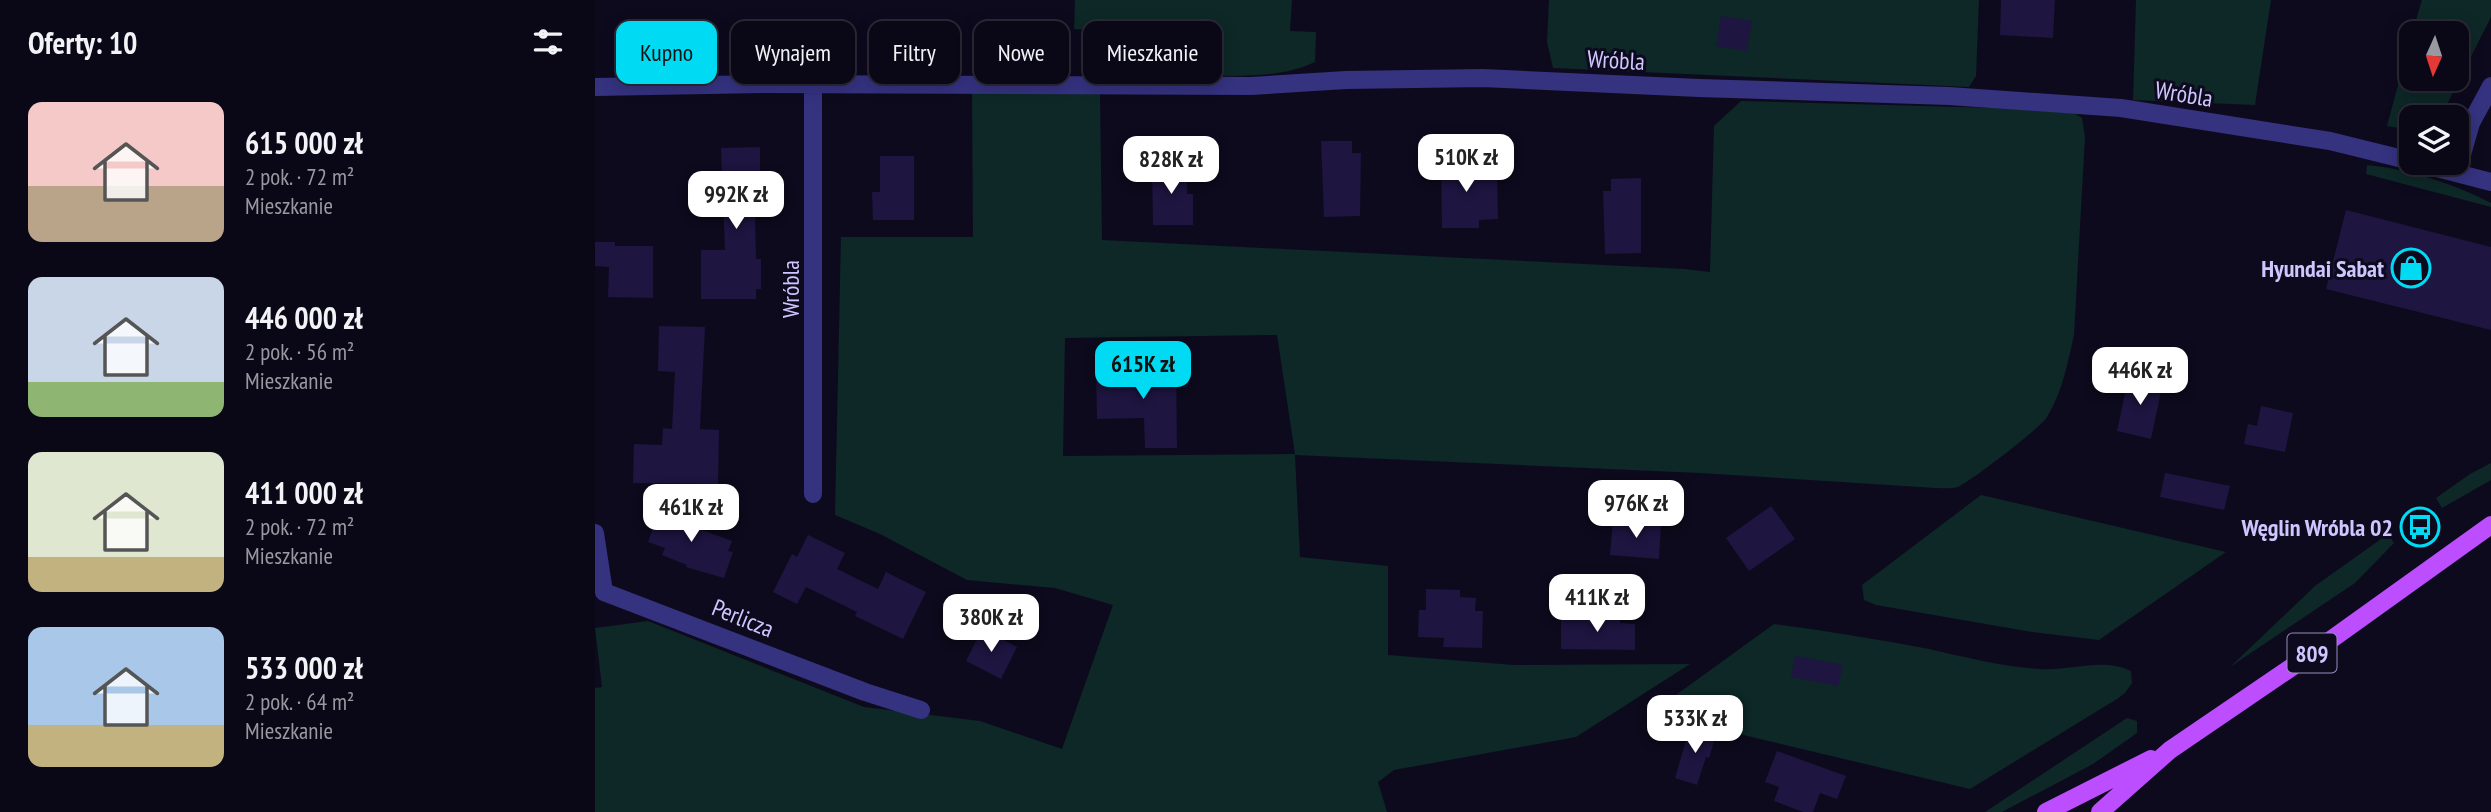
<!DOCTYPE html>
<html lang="pl">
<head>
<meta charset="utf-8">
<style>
	:root { --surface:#0a0816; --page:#13111f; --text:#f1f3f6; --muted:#999aa1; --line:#2a2935; --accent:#00daf2 }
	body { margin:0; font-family:"PT Sans Narrow",sans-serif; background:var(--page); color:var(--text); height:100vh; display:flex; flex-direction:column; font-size:26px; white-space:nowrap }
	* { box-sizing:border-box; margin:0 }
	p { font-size:23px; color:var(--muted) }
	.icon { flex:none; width:38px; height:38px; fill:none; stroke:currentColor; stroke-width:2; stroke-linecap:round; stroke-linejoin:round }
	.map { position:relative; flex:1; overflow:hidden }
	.side { display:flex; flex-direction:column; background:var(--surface); width:595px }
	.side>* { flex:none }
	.hud { position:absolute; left:21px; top:21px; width:665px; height:63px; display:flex; gap:14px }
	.needle { width:46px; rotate:183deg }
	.tools { position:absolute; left:1804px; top:21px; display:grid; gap:14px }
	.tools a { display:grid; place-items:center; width:70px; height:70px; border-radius:14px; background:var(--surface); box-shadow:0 4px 18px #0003,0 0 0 2px var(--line); font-size:35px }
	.price { position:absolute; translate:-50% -60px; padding:0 16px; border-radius:14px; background:#fff; color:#222; font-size:23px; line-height:46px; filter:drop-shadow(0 2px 4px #0008) }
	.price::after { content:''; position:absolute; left:50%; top:42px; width:21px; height:16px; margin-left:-10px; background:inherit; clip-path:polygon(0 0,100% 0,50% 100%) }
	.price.active { background:var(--accent); color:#111 }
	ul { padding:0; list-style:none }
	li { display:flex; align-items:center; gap:21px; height:175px; padding:0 28px }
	li span { display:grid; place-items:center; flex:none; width:196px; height:140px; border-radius:14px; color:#555 }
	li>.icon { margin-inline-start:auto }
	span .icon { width:84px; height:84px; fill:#fffc; stroke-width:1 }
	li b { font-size:30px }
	h2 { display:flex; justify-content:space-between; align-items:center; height:84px; padding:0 28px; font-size:30px }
	.chip { padding:0 24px; border-radius:14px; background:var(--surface); box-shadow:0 4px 18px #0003,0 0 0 2px var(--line); font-size:24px; line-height:63px }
	.chip.active { background:var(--accent); color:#111 }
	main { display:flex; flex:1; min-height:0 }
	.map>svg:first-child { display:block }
	.green { fill:#0d2827; fill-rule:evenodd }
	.building { fill:#1e1540 }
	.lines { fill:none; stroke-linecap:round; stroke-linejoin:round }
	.street { stroke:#353280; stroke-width:18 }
	.primary { stroke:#bd4eff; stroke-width:18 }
	.labels { text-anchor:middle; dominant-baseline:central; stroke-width:6; stroke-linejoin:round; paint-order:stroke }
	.shield { fill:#0e0a1e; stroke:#948ebc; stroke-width:2 }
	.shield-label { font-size:23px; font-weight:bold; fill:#cec7ff }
	.street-label { font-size:24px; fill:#cec7ff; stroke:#0e0a1e }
	.poi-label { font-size:24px; font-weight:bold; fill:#cec7ff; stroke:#0e0a1e; text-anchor:end }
</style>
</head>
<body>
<main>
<section class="side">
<h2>Oferty: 10<svg class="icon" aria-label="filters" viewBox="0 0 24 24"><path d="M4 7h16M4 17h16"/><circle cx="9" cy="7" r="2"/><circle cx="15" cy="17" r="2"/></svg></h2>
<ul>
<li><span style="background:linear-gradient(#f6c9c9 60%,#b9a48a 0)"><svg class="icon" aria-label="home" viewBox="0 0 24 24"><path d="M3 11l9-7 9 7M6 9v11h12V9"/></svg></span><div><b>615 000 zł</b><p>2 pok. · 72 m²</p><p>Mieszkanie</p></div></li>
<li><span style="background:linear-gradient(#c9d6e8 75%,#8fb573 0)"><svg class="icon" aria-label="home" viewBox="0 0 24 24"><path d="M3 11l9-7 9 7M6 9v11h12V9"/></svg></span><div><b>446 000 zł</b><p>2 pok. · 56 m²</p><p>Mieszkanie</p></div></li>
<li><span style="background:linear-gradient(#dfe7d0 75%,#c2b280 0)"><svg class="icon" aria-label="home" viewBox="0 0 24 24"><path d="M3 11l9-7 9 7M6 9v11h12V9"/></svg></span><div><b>411 000 zł</b><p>2 pok. · 72 m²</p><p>Mieszkanie</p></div></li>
<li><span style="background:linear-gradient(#a9c7e8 70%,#c2b280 0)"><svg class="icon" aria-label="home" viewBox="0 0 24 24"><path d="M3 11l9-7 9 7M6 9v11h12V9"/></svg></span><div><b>533 000 zł</b><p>2 pok. · 64 m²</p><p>Mieszkanie</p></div></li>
</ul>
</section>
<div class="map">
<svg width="1896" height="812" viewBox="0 0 1896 812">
	<rect width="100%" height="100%" fill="#0e0a1e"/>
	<path class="green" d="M480 0H697L695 31 721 32 720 62C680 81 630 75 587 75V35L479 29Z
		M954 0H1384L1381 76 1374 87 958 68 952 42Z
		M1541 0H1676L1660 105 1538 100Z
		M1827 0H1896V17L1847 114 1844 117H1816V130L1792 126 1816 37V79H1862V33H1817Z
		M377 92 505 94 507 240 1090 269 1115 272 1119 126 1146 101 1401 108 1479 113 1487 118 1490 137 1479 335C1473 362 1467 393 1452 417 1447 427 1374 482 1363 487 1357 489 1347 488 1341 488L1105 473 700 455 705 557 793 566V655L919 665 1095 664 981 737 799 770 783 782 792 812H0V688L7 687 0 628 53 621 269 707 385 721 467 749 518 605 460 588 372 580 285 534 240 515 246 237H378ZM682 335 700 454 468 456 470 338Z
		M1772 165C1814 169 1859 184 1896 203V207L1771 174Z
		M1896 463V480L1847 508 1841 498 1875 474Z
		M1386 495 1631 552 1504 640 1437 632 1281 605 1269 600 1267 585Z
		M1793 534 1799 543 1760 583 1635 667 1720 586Z
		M1179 624C1231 631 1282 639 1334 649 1370 657 1408 667 1445 669 1476 671 1507 657 1536 671L1537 683 1530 693 1522 699 1375 789 1056 713Z
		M1532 718 1542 721V733L1498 764 1407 812H1390Z"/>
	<path class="building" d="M1406 0H1460L1458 38 1405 35Z
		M1126 16 1157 21 1152 51 1121 46Z
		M726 141H757V153H766L765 216 729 217Z
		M165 147V190L162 189 163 216H160L161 259H166V289H161V299H106V250H130L126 148Z
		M846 155H873V175L902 174 903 219 884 220V228H847Z
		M285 156H319V220H278L277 192H285Z
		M557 164H592V194H598V225H558Z
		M1046 178V253L1010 254 1008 191H1016V179Z
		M1751 210 1896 247V330L1731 289Z
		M0 242H20V246H58V298L13 297 14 267 0 266Z
		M64 326 110 327 105 429 124 430 123 484 38 483 39 444 67 445 68 428 77 429 80 372 63 371Z
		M581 361 582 448H550L549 418 502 419 501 373 549 372V362Z
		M1534 375 1568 382 1556 439 1522 431Z
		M1666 406 1698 413 1690 452 1649 444 1653 424 1662 426Z
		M1570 473 1635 486 1629 510 1565 497Z
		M1176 506 1200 539 1154 571 1131 538Z
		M65 509 109 525 107 530 137 541 133 551 138 552 129 578 91 567 92 565 67 555 70 548 53 542Z
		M1018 521 1066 524 1064 559 1015 555Z
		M213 535 250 553 242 569 283 589 291 572 331 592 308 639 260 616 262 612 211 587 202 604 178 592 197 554 202 557Z
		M831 589 865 590V597L881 598 880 611H888L887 648 848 647 849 638 823 637 824 610H831Z
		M966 618 1025 619V623L1040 624V650L966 649Z
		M387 629 422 647 406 679 371 661Z
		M1200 656 1248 665 1243 686 1196 677Z
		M1095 727 1121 735 1114 758 1111 757 1102 785 1080 778Z
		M1182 751 1251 776 1242 799 1225 793 1218 812H1208L1179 801 1184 787 1170 782Z"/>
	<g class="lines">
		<path class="street" d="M0 87 167 84 656 86 751 80 888 78 1104 88 1354 96 1526 108 1735 141 1816 161
			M1823 163 1896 182
			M1862 172 1876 123 1896 86
			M218 494V84
			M0 533 9 592 270 692 326 710"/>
		<path class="primary" d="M1451 812 1556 759
			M1505 812 1575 750 1716 654 1896 525"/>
	</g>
	<defs>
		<symbol id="shop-ring" viewBox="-11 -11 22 22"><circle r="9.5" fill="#0e0a1e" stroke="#00daf2" stroke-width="1.5"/><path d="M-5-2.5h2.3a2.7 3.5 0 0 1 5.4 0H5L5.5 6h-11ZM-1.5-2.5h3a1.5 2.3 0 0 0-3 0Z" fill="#00daf2"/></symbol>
		<symbol id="bus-ring" viewBox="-11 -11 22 22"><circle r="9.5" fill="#0e0a1e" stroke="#00daf2" stroke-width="1.5"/><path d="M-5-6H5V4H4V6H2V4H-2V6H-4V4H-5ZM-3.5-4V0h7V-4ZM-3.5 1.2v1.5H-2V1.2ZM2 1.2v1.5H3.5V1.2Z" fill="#00daf2"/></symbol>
	</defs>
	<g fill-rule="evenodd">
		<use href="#shop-ring" x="1794" y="246" width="44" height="44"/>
		<use href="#bus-ring" x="1803" y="505" width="44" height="44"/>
	</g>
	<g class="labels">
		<rect class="shield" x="1692.5" y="633.5" width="49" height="39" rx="5"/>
		<g class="shield-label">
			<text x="1717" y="653">809</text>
		</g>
		<g class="street-label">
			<text transform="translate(1021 60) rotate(3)">Wróbla</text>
			<text transform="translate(1589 94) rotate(9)">Wróbla</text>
			<text transform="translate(195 289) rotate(-90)">Wróbla</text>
			<text transform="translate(148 618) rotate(22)">Perlicza</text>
		</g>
		<g class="poi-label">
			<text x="1789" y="268">Hyundai Sabat</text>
			<text x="1798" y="527">Węglin Wróbla 02</text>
		</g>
	</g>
</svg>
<div class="tools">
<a><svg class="needle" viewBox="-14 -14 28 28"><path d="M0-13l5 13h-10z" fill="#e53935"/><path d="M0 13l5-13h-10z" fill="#999aa1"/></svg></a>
<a><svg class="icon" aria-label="layers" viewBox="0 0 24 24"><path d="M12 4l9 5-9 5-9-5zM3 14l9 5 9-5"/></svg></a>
</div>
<b class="price" style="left:871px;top:194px">510K zł</b>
<b class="price" style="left:576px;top:196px">828K zł</b>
<b class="price" style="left:141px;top:231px">992K zł</b>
<b class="price active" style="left:548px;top:401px">615K zł</b>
<b class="price" style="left:1545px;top:407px">446K zł</b>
<b class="price" style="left:1041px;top:540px">976K zł</b>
<b class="price" style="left:96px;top:544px">461K zł</b>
<b class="price" style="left:1002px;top:634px">411K zł</b>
<b class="price" style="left:396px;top:654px">380K zł</b>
<b class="price" style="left:1100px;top:755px">533K zł</b>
<div class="hud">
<a class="chip active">Kupno</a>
<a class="chip">Wynajem</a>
<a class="chip">Filtry</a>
<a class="chip">Nowe</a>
<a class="chip">Mieszkanie</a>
</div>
</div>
</main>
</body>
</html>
